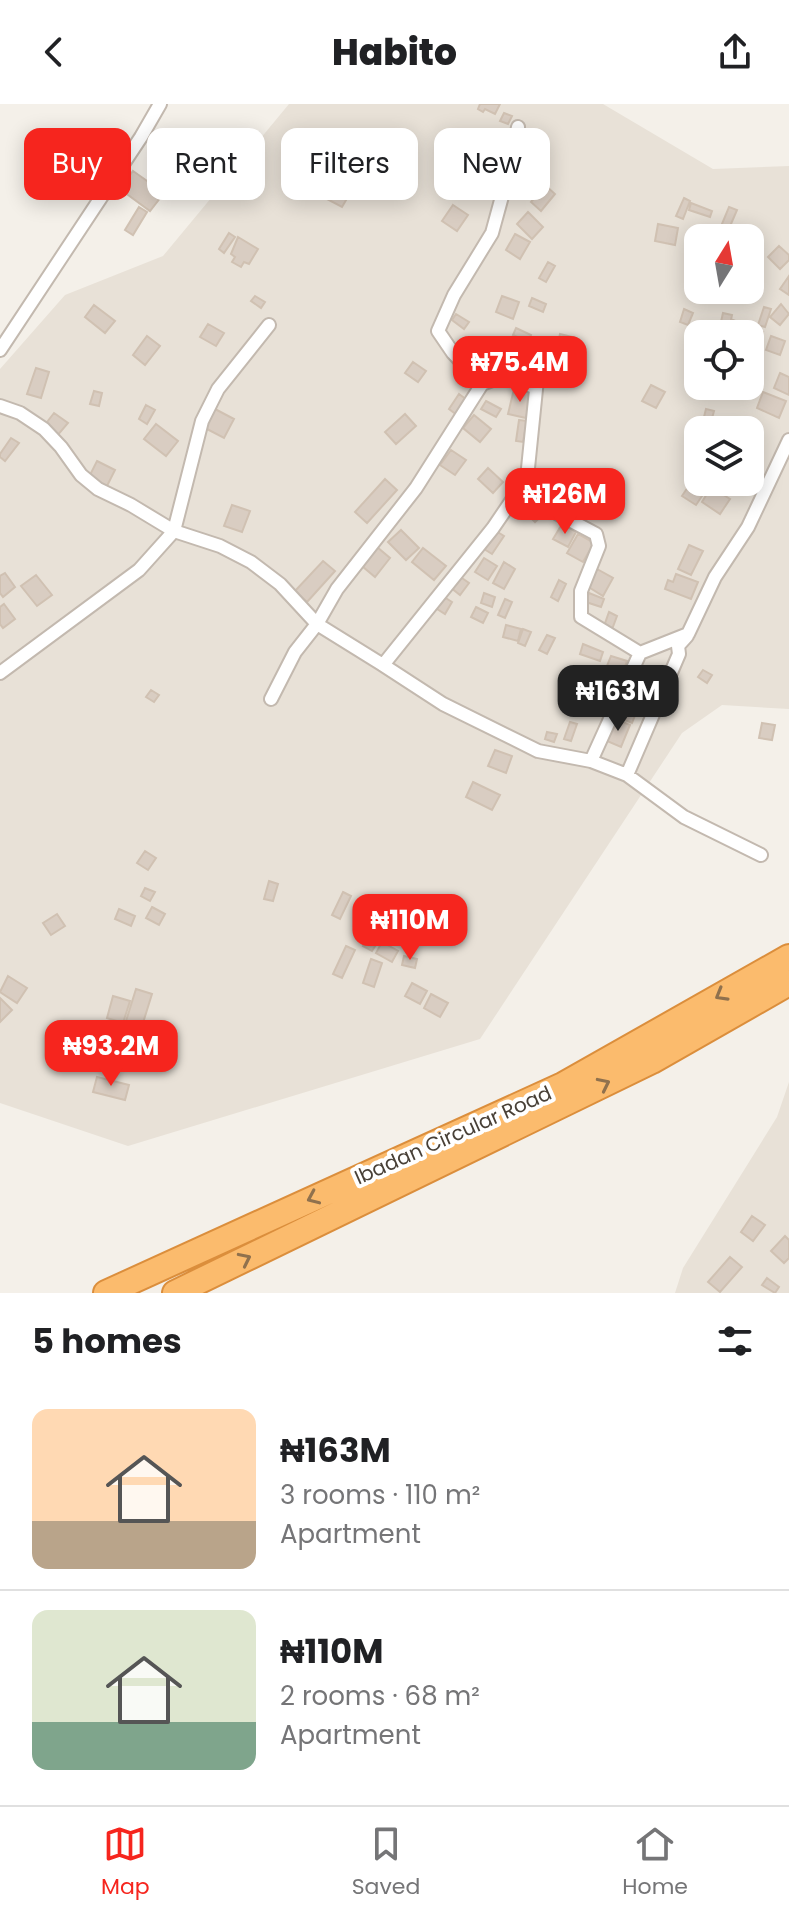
<!DOCTYPE html>
<html lang="en">
<head>
<meta charset="utf-8">
<style>
	:root { --surface:#fff; --page:#f6f6f6; --text:#202124; --muted:#757577; --line:#e0e0e0; --accent:#f6251e }
	body { margin:0; font-family:Poppins,sans-serif; background:var(--page); color:var(--text); height:100vh; display:flex; flex-direction:column; font-size:30px; white-space:nowrap }
	* { box-sizing:border-box; margin:0 }
	p { font-size:26px; color:var(--muted) }
	.icon { flex:none; width:44px; height:44px; fill:none; stroke:currentColor; stroke-width:2; stroke-linecap:round; stroke-linejoin:round }
	.map { position:relative; height:1189px; overflow:hidden }
	.sheet { display:flex; flex-direction:column; background:var(--surface); flex:1 }
	.sheet>* { flex:none }
	.top-card { position:absolute; left:24px; top:24px; width:742px; height:72px; display:flex; gap:16px }
	.needle { width:52px; rotate:11deg }
	.fabs { position:absolute; left:684px; top:120px; display:grid; gap:16px }
	.fabs a { display:grid; place-items:center; width:80px; height:80px; border-radius:16px; background:var(--surface); box-shadow:0 4px 20px #0003; font-size:40px }
	.price { position:absolute; translate:-50% -68px; padding:0 18px; border-radius:16px; background:var(--accent); color:#fff; font-size:26px; line-height:52px; filter:drop-shadow(0 2px 4px #0008) }
	.price::after { content:''; position:absolute; left:50%; top:48px; width:24px; height:18px; margin-left:-12px; background:inherit; clip-path:polygon(0 0,100% 0,50% 100%) }
	.price.active { background:#222; color:#fff }
	ul { padding:0; list-style:none }
	li { display:flex; align-items:center; gap:24px; height:200px; padding:0 32px }
	li+li { border-top:2px solid var(--line) }
	li span { display:grid; place-items:center; flex:none; width:224px; height:160px; border-radius:16px; color:#555 }
	li>.icon { margin-inline-start:auto }
	span .icon { width:96px; height:96px; fill:#fffc; stroke-width:1 }
	li b { font-size:34px }
	h2 { display:flex; justify-content:space-between; align-items:center; height:96px; padding:0 32px; font-size:34px }
	.tag { padding:0 28px; border-radius:16px; background:var(--surface); box-shadow:0 4px 20px #0003; font-size:28px; line-height:72px }
	.tag.active { background:var(--accent); color:#fff }
	header { display:flex; justify-content:space-between; align-items:center; height:104px; padding:0 32px; background:var(--surface); font-size:36px; font-weight:800 }
	.dock { display:flex; justify-content:space-around; align-items:center; height:112px; border-top:2px solid var(--line); background:var(--surface); font-size:22px; color:var(--muted) }
	.dock a { display:grid; justify-items:center; gap:4px }
	.dock .active { color:var(--accent) }
	.map>svg:first-child { display:block }
	.residential { fill:#e8e1d7; fill-rule:evenodd }
	.building { fill:#d9cdc2; stroke:#d0c1b2; stroke-width:2 }
	.lines { fill:none; stroke-linecap:round; stroke-linejoin:round }
	.street-casing { stroke:#c3b9af; stroke-width:16 }
	.highway-casing { stroke:#db8e3c; stroke-width:28 }
	.street { stroke:#fff; stroke-width:12 }
	.highway { stroke:#fbbb6d; stroke-width:24 }
	.oneway { stroke:#90714d }
	.labels { text-anchor:middle; dominant-baseline:central; stroke-width:8; stroke-linejoin:round; paint-order:stroke }
	.street-label { font-size:20px; fill:#484037; stroke:#fff }
</style>
</head>
<body>
<header><svg class="icon" aria-label="back" viewBox="0 0 24 24"><path d="M15 5l-7 7 7 7"/></svg>Habito<svg class="icon" aria-label="share" viewBox="0 0 24 24"><path d="M12 15V3M7 8l5-5 5 5M5 13v7h14v-7"/></svg></header>
<div class="map">
<svg width="789" height="1189" viewBox="0 0 789 1189">
	<rect width="100%" height="100%" fill="#f4f0e9"/>
	<path class="residential" d="M289 0H603L713 65 789 62V605L722 601 682 629 480 935 128 1042 0 999V265L65 191 163 152ZM698 134H750V186H698ZM698 230H750V282H698ZM698 326H750V378H698Z
		M789 978V1189H675L683 1164 777 1013Z"/>
	<path class="building" d="M480 0H500L495 10 485 5 483 8 478 5Z
		M504 9 512 12 508 20 500 17Z
		M382 47 397 54 385 81 370 74Z
		M474 47 492 53 490 62 471 56Z
		M482 64 491 70 485 82 475 77Z
		M133 67 164 89 150 107 120 85Z
		M336 78 352 86 342 103 327 95Z
		M545 81 555 90 541 107 531 98Z
		M684 94 690 97 683 115 676 112Z
		M691 99 712 107 710 113 689 106Z
		M453 101 468 111 457 127 442 117Z
		M139 103 147 108 133 131 125 126Z
		M729 103 737 106 725 134H723L717 132Z
		M528 108 543 123 532 135 517 120Z
		M658 120 678 124 675 141 655 137Z
		M229 129 235 133 224 149 219 145Z
		M515 130 530 138 520 155 506 146Z
		M238 133 258 145 249 160 244 158 241 163 232 158 235 153 231 150Z
		M779 142 789 151V156L780 165 768 153Z
		M548 158 555 162 546 178 539 174Z
		M789 172V191L780 185Z
		M255 192 265 198 261 204 251 197Z
		M502 192 519 198 513 215 496 208Z
		M532 194 546 200 543 208 529 202Z
		M781 200 789 210 780 221 770 213Z
		M94 201 115 217 105 229 85 213Z
		M764 203 771 205 765 223 758 221Z
		M684 205 693 209 688 221 680 218Z
		M723 209 732 211 729 225 720 222Z
		M456 210 469 218 464 225 452 216Z
		M733 216 741 219 738 230 730 228Z
		M208 220 224 229 216 242 200 233Z
		M745 221 763 228 758 241 750 238V230H742Z
		M693 223 711 228 710 230H698V233L691 231Z
		M516 224 531 231 528 238 513 231Z
		M560 230 576 234 571 255 555 251Z
		M147 232 160 242 145 261 133 251Z
		M771 232 785 237 780 251 766 246Z
		M501 247 512 251 507 267 496 264Z
		M413 258 426 267 418 278 405 269Z
		M36 264 49 268 41 294 27 290Z
		M780 269 789 273V291L774 284Z
		M651 281 665 288 656 304 642 297Z
		M514 285 532 289 526 314 508 310Z
		M94 287 102 289 99 302 90 300Z
		M763 288 786 297 779 314 757 304Z
		M459 290 467 296 457 311 449 305Z
		M486 297 501 305 496 313 481 305Z
		M146 301 155 306 147 320 139 315Z
		M215 305 234 315 224 334 205 324Z
		M706 305 714 307 710 322 702 321Z
		M54 309 68 319 57 332 44 322Z
		M405 310 416 322 396 340 385 328Z
		M474 311 491 325 480 338 463 324Z
		M519 316 527 317 523 338 516 337Z
		M740 316 757 322 750 342V326H736Z
		M156 320 178 337 166 352 144 335Z
		M11 334 19 339 5 357 0 353V350Z
		M451 346 466 356 455 371 440 361Z
		M97 357 115 366 106 384 88 375Z
		M488 364 503 378 493 389 478 375Z
		M694 374 708 383 696 401 682 392Z
		M385 375 397 386 367 419 355 408Z
		M711 383 730 395 720 410 702 398Z
		M536 390 550 404 535 418 522 405Z
		M232 401 250 407 242 428 224 422Z
		M562 420 576 428 568 443 553 435Z
		M401 426 419 444 406 456 388 438Z
		M496 427 504 432 492 450 484 445Z
		M578 430 594 439 583 458 567 449Z
		M689 441 703 447 691 471 678 465Z
		M377 443 390 454 375 473 362 462Z
		M423 444 446 462 434 476 412 458Z
		M484 454 497 462 488 476 475 468Z
		M323 457 335 467 307 498 295 487Z
		M504 458 515 465 504 485 493 479Z
		M597 465 613 474 603 492 587 482Z
		M5 469 15 483 3 493 0 489V472Z
		M676 470 698 478 691 495 665 485 668 476 673 478Z
		M36 471 52 491 37 502 21 482Z
		M459 472 469 479 460 491 450 483Z
		M559 476 566 480 558 497 551 493Z
		M484 489 495 493 492 503 481 499Z
		M589 489 604 495 601 503 586 498Z
		M441 491 452 498 445 510 434 503Z
		M505 495 512 498 505 514 498 511Z
		M4 500 15 515 3 524 0 520V503Z
		M476 503 488 509 483 519 471 513Z
		M609 508 617 512 611 528 603 525Z
		M506 521 521 525 518 537 503 533Z
		M523 525 531 528 525 542 518 539Z
		M547 531 555 534 547 550 539 546Z
		M583 540 603 548 600 557 580 550Z
		M611 552 627 557 623 568 607 562Z
		M638 563 654 571 641 598 626 591Z
		M703 566 712 571 707 579 698 573Z
		M594 585 606 587 602 603 590 600Z
		M151 586 159 591 154 598 146 593Z
		M624 595 639 601 632 619 617 613Z
		M616 615 630 621 621 643 607 637Z
		M570 618 577 620 571 637 564 635Z
		M762 619 775 621 772 636 759 634Z
		M547 628 557 630 554 638 545 635Z
		M495 646 512 652 506 669 488 662Z
		M473 678 500 691 492 706 466 693Z
		M145 747 156 754 148 766 137 759Z
		M269 777 278 780 273 797 264 795Z
		M145 784 155 788 150 797 141 792Z
		M343 788 351 792 340 815 332 811Z
		M152 803 165 810 159 821 146 814Z
		M119 805 135 812 131 822 115 815Z
		M57 810 65 822 51 831 43 819Z
		M378 813 392 819 385 836 370 830Z
		M419 815 434 828 425 837 411 823Z
		M370 830 379 836 372 847 363 842Z
		M382 838 398 847 392 858 376 849Z
		M346 842 355 846 342 874 333 870Z
		M404 852 417 855 415 864 402 861Z
		M371 855 382 859 374 883 363 879Z
		M8 872 27 884 17 899 0 888Z
		M412 879 427 887 420 900 405 892Z
		M136 885 152 890 142 922 126 917Z
		M431 890 448 899 440 913 424 904Z
		M113 892 130 897 123 919 107 914Z
		M0 894 12 906 0 918Z
		M97 973 129 981 125 996 93 988Z
		M752 1112 765 1121 753 1137 741 1128Z
		M785 1132 789 1136V1154L784 1159 771 1147Z
		M730 1153 742 1163 720 1188 708 1178Z
		M767 1174 779 1183 775 1189 762 1181Z"/>
	<g class="lines">
		<defs>
			<path id="street" d="M0 246 141 33 160 0
				M539 256 527 374 493 424 383 561 443 600 538 647 591 657 627 671 684 713 761 751
				M482 280 453 249 438 227 454 191 492 129 510 63 518 23
				M0 302 20 309 44 325 61 343 81 371 98 385 131 401 174 427 220 442 251 458 280 480 317 520 295 548 271 595
				M527 374 558 410 596 430 599 442 581 487V513L640 549
				M383 561 317 520 337 485 416 384 482 280 505 271 536 284
				M0 569 139 466 174 427 202 317 218 285 269 221
				M591 657 640 549 688 530 715 473 748 423 789 336
				M627 671 679 550 678 542 687 532"/>
			<path id="highway" d="M106 1189 563 981 789 853
				M175 1189 652 957 789 879"/>
		</defs>
		<use href="#street" class="street-casing"/>
		<use href="#highway" class="highway-casing"/>
		<use href="#street" class="street"/>
		<use href="#highway" class="highway"/>
	</g>
	<defs><path id="oneway-chevron" d="M-2-3.5L2.5 0L-2 3.5" fill="none" stroke-width="1.6" stroke-linecap="round" stroke-linejoin="round" transform="scale(2)"/></defs>
	<g class="oneway">
		<use href="#oneway-chevron" transform="translate(721 891) rotate(150)"/>
		<use href="#oneway-chevron" transform="translate(604 980) rotate(-26)"/>
		<use href="#oneway-chevron" transform="translate(313 1094) rotate(156)"/>
		<use href="#oneway-chevron" transform="translate(245 1155) rotate(-26)"/>
	</g>
	<g class="labels">
		<g class="street-label">
			<text transform="translate(453 1031) rotate(-24)">Ibadan Circular Road</text>
		</g>
	</g>
</svg>
<div class="fabs">
<a><svg class="needle" viewBox="-14 -14 28 28"><path d="M0-13l5 13h-10z" fill="#e53935"/><path d="M0 13l5-13h-10z" fill="#757577"/></svg></a>
<a><svg class="icon" aria-label="locate" viewBox="0 0 24 24"><circle cx="12" cy="12" r="6"/><path d="M12 2v4M12 18v4M2 12h4M18 12h4"/></svg></a>
<a><svg class="icon" aria-label="layers" viewBox="0 0 24 24"><path d="M12 4l9 5-9 5-9-5zM3 14l9 5 9-5"/></svg></a>
</div>
<b class="price" style="left:520px;top:300px">₦75.4M</b>
<b class="price" style="left:565px;top:432px">₦126M</b>
<b class="price active" style="left:618px;top:629px">₦163M</b>
<b class="price" style="left:410px;top:858px">₦110M</b>
<b class="price" style="left:111px;top:984px">₦93.2M</b>
<div class="top-card">
<a class="tag active">Buy</a>
<a class="tag">Rent</a>
<a class="tag">Filters</a>
<a class="tag">New</a>
</div>
</div>
<section class="sheet">
<h2>5 homes<svg class="icon" aria-label="filters" viewBox="0 0 24 24"><path d="M4 7h16M4 17h16"/><circle cx="9" cy="7" r="2"/><circle cx="15" cy="17" r="2"/></svg></h2>
<ul>
<li><span style="background:linear-gradient(#ffd9b3 70%,#b9a48a 0)"><svg class="icon" aria-label="home" viewBox="0 0 24 24"><path d="M3 11l9-7 9 7M6 9v11h12V9"/></svg></span><div><b>₦163M</b><p>3 rooms · 110 m²</p><p>Apartment</p></div></li>
<li><span style="background:linear-gradient(#dfe7d0 70%,#7fa58c 0)"><svg class="icon" aria-label="home" viewBox="0 0 24 24"><path d="M3 11l9-7 9 7M6 9v11h12V9"/></svg></span><div><b>₦110M</b><p>2 rooms · 68 m²</p><p>Apartment</p></div></li>
</ul>
</section>
<nav class="dock">
<a class="active"><svg class="icon" aria-label="map" viewBox="0 0 24 24"><path d="M3 6l6-2 6 2 6-2v14l-6 2-6-2-6 2zM9 4v14M15 6v14"/></svg>Map</a>
<a><svg class="icon" aria-label="saved" viewBox="0 0 24 24"><path d="M7 4h10v16l-5-4-5 4z"/></svg>Saved</a>
<a><svg class="icon" aria-label="home" viewBox="0 0 24 24"><path d="M3 11l9-7 9 7M6 9v11h12V9"/></svg>Home</a>
</nav>
</body>
</html>
